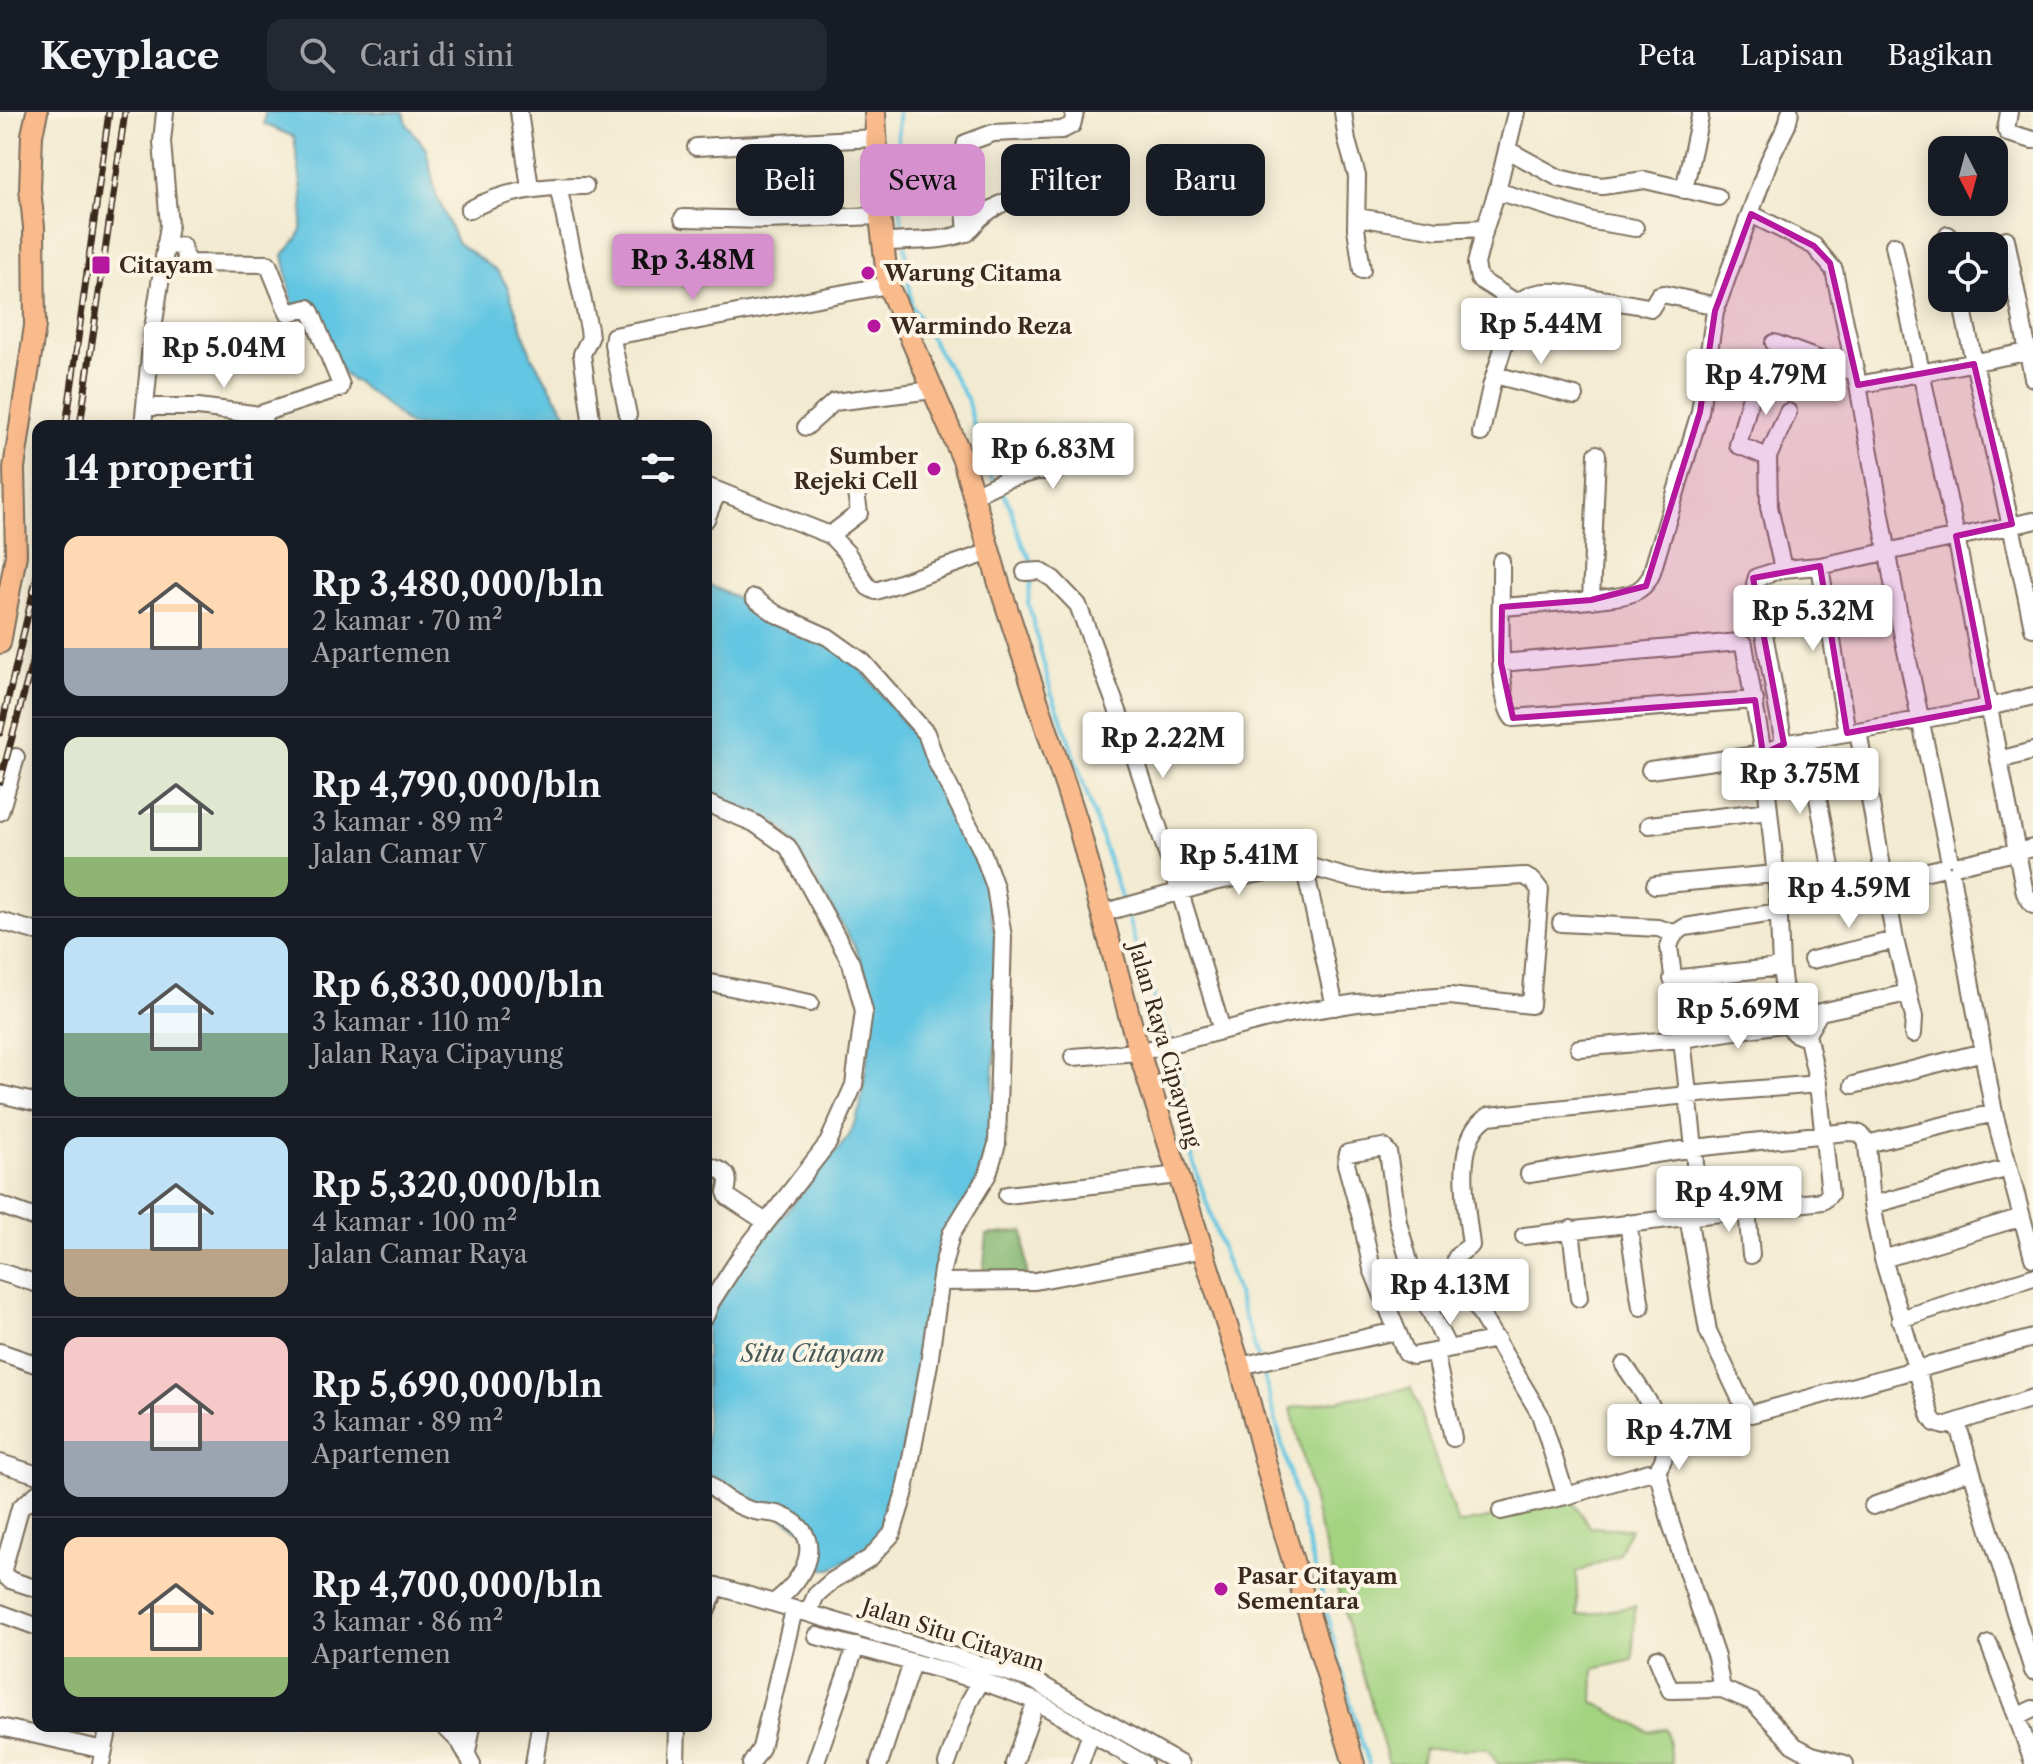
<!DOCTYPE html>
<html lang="id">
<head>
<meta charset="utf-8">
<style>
	:root { --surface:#171b24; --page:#242831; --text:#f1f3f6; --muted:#9ea1a6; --line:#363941; --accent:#d690ce }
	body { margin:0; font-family:"Libre Caslon Text",serif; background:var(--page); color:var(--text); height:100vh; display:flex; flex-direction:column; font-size:30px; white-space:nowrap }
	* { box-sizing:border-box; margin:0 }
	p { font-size:26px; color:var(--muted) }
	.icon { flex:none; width:44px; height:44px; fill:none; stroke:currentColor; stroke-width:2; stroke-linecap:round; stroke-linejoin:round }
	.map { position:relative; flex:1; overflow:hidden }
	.side { position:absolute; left:32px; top:308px; width:680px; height:1312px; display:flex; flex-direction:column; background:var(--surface); border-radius:16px; box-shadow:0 4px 20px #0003 }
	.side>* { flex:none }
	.top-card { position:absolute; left:736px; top:32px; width:760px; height:72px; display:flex; gap:16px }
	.needle { width:52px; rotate:174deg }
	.buttons { position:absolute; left:1928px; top:24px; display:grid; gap:16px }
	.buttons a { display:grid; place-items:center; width:80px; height:80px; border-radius:16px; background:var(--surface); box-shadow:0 4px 20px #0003; font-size:40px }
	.price { position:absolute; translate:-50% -68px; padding:0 18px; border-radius:8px; background:#fff; color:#222; font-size:26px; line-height:52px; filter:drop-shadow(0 2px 4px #0008) }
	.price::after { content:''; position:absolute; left:50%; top:48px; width:24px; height:18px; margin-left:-12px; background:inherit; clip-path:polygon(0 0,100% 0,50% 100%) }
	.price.selected { background:var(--accent); color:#111 }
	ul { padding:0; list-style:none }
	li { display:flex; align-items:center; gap:24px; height:200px; padding:0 32px }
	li+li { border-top:2px solid var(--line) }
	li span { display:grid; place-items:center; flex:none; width:224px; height:160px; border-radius:16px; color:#555 }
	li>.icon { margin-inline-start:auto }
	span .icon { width:96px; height:96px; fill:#fffc; stroke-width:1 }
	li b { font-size:34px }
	h2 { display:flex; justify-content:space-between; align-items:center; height:96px; padding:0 32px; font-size:34px }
	.pill { padding:0 28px; border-radius:16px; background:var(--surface); box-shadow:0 4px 20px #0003; font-size:28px; line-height:72px }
	.pill.selected { background:var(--accent); color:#111 }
	header { display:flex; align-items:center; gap:48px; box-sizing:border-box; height:112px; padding:0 40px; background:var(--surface); border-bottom:2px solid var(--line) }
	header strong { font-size:38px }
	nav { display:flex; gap:44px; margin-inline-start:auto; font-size:28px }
	.search { width:560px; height:72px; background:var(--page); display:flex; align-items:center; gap:20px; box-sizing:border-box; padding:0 28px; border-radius:16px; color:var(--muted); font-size:30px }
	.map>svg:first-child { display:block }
	.green { fill:#a3d381; stroke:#6f7e50; stroke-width:2 }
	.forest { fill:#82b56f; stroke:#5e7046; stroke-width:2 }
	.water { fill:#64c6e2; stroke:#507880; stroke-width:2 }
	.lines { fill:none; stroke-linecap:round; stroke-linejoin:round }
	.stream { stroke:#64c6e2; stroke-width:4 }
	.minor-casing { stroke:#7b6e5d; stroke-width:20 }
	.major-casing { stroke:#7b6e5d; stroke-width:24 }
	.minor { stroke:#fff; stroke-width:16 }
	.major { stroke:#fabb8c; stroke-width:20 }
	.rail-casing { stroke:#3b2a1e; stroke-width:7 }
	.rail { stroke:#fcf5e5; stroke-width:4; stroke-dasharray:12; stroke-linecap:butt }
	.marked { fill:#b5179e; fill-opacity:0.2; stroke:#b5179e; stroke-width:6; stroke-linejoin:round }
	.poi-dot { fill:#b5179e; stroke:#fcf5e5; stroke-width:3 }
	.labels { text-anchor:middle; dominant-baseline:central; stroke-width:8; stroke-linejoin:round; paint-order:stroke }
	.poi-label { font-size:22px; font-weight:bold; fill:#3b2a1e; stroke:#fcf5e5; text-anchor:start }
	.street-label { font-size:22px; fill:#3b2a1e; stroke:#fcf5e5 }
	.water-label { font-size:24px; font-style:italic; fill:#475959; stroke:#fcf5e5 }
</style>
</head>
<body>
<header>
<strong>Keyplace</strong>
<div class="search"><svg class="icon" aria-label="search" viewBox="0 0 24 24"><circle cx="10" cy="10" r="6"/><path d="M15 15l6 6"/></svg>Cari di sini</div>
<nav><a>Peta</a><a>Lapisan</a><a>Bagikan</a></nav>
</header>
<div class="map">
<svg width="2033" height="1652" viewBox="0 0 2033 1652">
	<rect width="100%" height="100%" fill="#fcf5e5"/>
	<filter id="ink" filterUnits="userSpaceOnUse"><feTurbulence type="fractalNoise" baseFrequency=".0125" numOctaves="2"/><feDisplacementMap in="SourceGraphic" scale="16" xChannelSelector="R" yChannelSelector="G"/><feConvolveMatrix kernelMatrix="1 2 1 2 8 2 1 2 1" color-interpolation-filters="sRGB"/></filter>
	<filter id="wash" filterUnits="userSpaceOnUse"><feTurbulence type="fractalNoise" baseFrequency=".006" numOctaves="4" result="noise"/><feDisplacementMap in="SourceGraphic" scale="32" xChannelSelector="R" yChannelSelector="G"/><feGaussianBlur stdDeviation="1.8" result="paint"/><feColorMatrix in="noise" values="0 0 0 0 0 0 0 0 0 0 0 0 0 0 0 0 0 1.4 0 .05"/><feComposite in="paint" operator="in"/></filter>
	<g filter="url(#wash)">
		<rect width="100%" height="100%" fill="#f3ebd1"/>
		<path class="green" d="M1411 1276 1458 1412 1543 1395 1571 1387 1590 1415 1630 1417 1618 1443 1576 1461 1578 1504 1635 1494 1633 1548 1594 1557 1593 1590 1649 1620 1666 1616 1672 1652H1498L1487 1637H1424L1421 1652H1389L1318 1410 1291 1296Z"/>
		<path class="forest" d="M1024 1119 1027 1163H983L987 1123Z"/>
		<path class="water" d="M265 0H404L407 12 426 37 436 82 457 130 498 160 507 174 532 245 574 314H410L378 286 345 263 336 250 313 188 293 193 283 143C288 136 296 131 299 123 309 99 297 51 294 25L264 12Z
			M706 471 843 540 860 556 914 624 946 680 974 736 986 776 995 823V938L991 1020 978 1064 931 1189 889 1409C880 1434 853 1442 832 1457H819L814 1453 805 1419 706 1361V1210L744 1150 849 1024 860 996 875 896 873 878 855 835 786 719C764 699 733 694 706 683Z"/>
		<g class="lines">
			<path class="stream" d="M898 0V79L904 125
				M905 134 911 193 967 287 986 359 993 368
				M999 375C1013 392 1013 411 1022 430 1025 439 1031 445 1033 454
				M1032 463 1028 490 1051 580 1063 610 1123 791
				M1126 799 1141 852 1170 927
				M1172 935 1180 964 1186 1029 1258 1245
				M1261 1253 1358 1619 1369 1652"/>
		</g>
	</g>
	<g filter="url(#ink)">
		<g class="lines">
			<defs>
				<path id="minor" d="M519 0 530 76
					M1343 0 1347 29 1357 64 1356 116 1362 158
					M1516 0 1497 79 1593 109 1635 116
					M2009 0 2006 18 2008 21 2033 28
					M696 35 876 26
					M1508 38 1559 66 1580 71 1602 74 1645 68 1718 85
					M558 74 589 217 590 226 582 242 592 314
					M1684 78 1700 5
					M469 98C506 78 544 74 585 74
					M1751 102 1814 134 1834 158 1858 273 1900 510 1949 745
					M1357 105 1437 118 1485 116 1497 79
					M683 106 765 108 880 104
					M1485 116 1476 152 1479 167 1517 191
					M967 121 961 51 966 31 993 21 1062 18 1072 13 1075 1
					M1948 123 1951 134
					M2006 127 2033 266
					M882 131C909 127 937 131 962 122 971 119 974 112 980 106 1006 84 1041 75 1073 83
					M165 133 182 134 187 151 268 152 288 201 308 196 311 200 341 273 340 276 257 303
					M1894 133 1956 424 1999 648 2033 639
					M1961 186C1982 297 2011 406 2033 516
					M1774 231 1856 261
					M1495 263 1575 284
					M1755 268 1738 333 1768 345
					M1858 273 2027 240
					M145 295H198L253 302 261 305 265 314
					M628 303 613 232 614 224 888 173
					M143 314 152 223 169 113 162 30 165 0
					M806 315 834 290 933 278
					M1481 321 1491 275 1517 191C1540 171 1574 183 1601 187 1618 190 1634 192 1651 196L1659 183 1663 182 1716 194
					M706 374 830 423 847 441 868 475 876 479 990 440
					M974 383 1007 367 1037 359H1054L1083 347
					M706 407 718 379
					M830 423 859 401 856 381
					M1501 449C1502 480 1495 587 1513 606L1755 588
					M1820 454 1847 621
					M1783 457 1769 395 1768 345 1788 300
					M1025 460 1040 459 1053 467 1078 493 1130 631 1180 780 1222 918
					M754 486 776 502 828 525 863 550 926 621 936 649 982 739 995 775 1003 825 997 1032 988 1062 951 1122 942 1158 929 1252 904 1383 892 1422 870 1446 832 1469 816 1483 808 1501
					M1591 488C1614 484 1641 487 1651 463L1700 300 1715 199 1769 49 1787 13 1790 0
					M1502 495 1591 488 1597 342
					M1501 551 1739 530 1744 533 1763 642 1778 784 1781 855 1788 911 1794 921 1801 924 1807 922
					M1807 627 1835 776 1875 771 1941 756
					M1784 632 1755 472 1757 465 1783 457 1820 454 2033 409
					M1999 648 2025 781 2033 793
					M1650 658 1763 642 1784 632 1981 597 2033 584
					M706 691 754 711 788 735 851 851 864 899 854 973 828 1031 742 1142 711 1190 706 1203
					M0 700 16 645
					M1649 713 1769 699
					M1304 753 1335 895
					M1959 753 2033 736
					M1951 763 1994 1001 2033 1146
					M1655 773 1775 762
					M0 809 38 820
					M1561 811 1658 816 1674 821
					M1812 848 1895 828
					M1672 867 1781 855
					M706 870 810 891
					M1908 881 1914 905 1913 922
					M1579 936 1682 927 1788 911
					M1073 945 1139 940 1287 902 1357 891 1450 884 1531 893 1540 778 1533 769 1524 764 1383 772 1349 766 1304 753 1214 770 1102 801
					M1818 972 1687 983 1489 1004C1451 1025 1467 1098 1471 1133L1459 1142 1456 1146V1161L1540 1302 1566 1384 1649 1360 1659 1364 1671 1412 1716 1545 1722 1577 1753 1590 1795 1634 1812 1643 1845 1652
					M1853 973 1983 940
					M0 982 38 991
					M1867 1032 1994 1001
					M706 1053C723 1059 732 1060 726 1080L728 1085 766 1110
					M1529 1062 1694 1036 1682 927 1669 835C1672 824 1675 821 1685 815L1779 800
					M1007 1083 1178 1063
					M0 1093 38 1107
					M1872 1093 2009 1056
					M1747 1097 1751 1143
					M1698 1103 1694 1036 1847 1020C1858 1020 1863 1021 1867 1032L1872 1093 1883 1147 1931 1305 1935 1311 1944 1314 2033 1286
					M1688 1104 1708 1219 1747 1301 1751 1302 2033 1226
					M1628 1111 1641 1195
					M1571 1117 1579 1186
					M1524 1124 1823 1089 1830 1082 1818 972 1807 922 1820 900 1908 881 1895 828 1858 619
					M1883 1147 2022 1105
					M0 1160 38 1172
					M940 1170 1035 1169 1205 1137
					M1900 1207 2033 1165
					M1448 1236 1413 1164 1398 1110 1388 1040 1383 1035 1348 1041 1346 1052 1361 1106 1372 1157 1406 1241 1413 1244 1497 1227
					M0 1240 38 1253
					M1435 1240 1453 1326
					M1624 1253C1639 1275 1671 1317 1664 1344 1663 1350 1659 1356 1655 1361
					M1240 1254 1396 1219
					M1957 1311 2033 1559
					M0 1351 38 1363
					M706 1370C720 1383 736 1395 755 1399 763 1401 772 1400 780 1403 830 1422 805 1469 773 1491
					M38 1381 20 1396 2 1461 10 1468 38 1477
					M1873 1394 1971 1358
					M1501 1399 1566 1384
					M706 1471 1033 1568 1180 1652
					M706 1500 717 1474
					M0 1501 38 1515
					M817 1524 981 1569 1036 1589 1144 1652
					M1989 1532 2017 1605
					M1657 1546 1670 1578 1722 1577
					M2033 1597 2017 1605 2033 1650
					M444 1614 460 1630 472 1652
					M0 1615 104 1638
					M467 1640 472 1614
					M101 1652 109 1614
					M534 1652 540 1614
					M676 1652 677 1614
					M751 1652 761 1636 794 1498
					M815 1652 856 1534
					M879 1652 912 1551
					M947 1652 969 1590 981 1569
					M1014 1652 1036 1589
					M1080 1652 1091 1621"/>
				<path id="major" d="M875 0 880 104 888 173 963 348 1000 475 1077 709 1139 940 1240 1254 1281 1409 1354 1652
					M0 531 16 443 14 356 35 214 34 115 30 77 32 23 37 0"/>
			</defs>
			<use href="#minor" class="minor-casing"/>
			<use href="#major" class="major-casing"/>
			<use href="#minor" class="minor"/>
			<use href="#major" class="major"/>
			<defs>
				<path id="rail" d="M66 314 109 0
					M80 314 125 0
					M0 621 38 460
					M0 670 38 529"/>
			</defs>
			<use href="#rail" class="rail-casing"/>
			<use href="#rail" class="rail"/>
		</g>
	</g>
	<path class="marked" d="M1751 102 1814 134 1830 151 1858 273 1974 252 2012 412 1956 424 1989 595 1847 621 1820 454 1753 466 1784 632 1763 642 1755 588 1513 606 1501 551 1502 495 1591 488 1646 474 1700 300 1715 199Z"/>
	<g class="poi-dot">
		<rect x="91" y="143" width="20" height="20" rx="4"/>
		<circle cx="868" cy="161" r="8"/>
		<circle cx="874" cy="214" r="8"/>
		<circle cx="934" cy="357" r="8"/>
		<circle cx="1221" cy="1477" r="8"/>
	</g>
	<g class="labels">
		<g class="poi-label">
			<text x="119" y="153">Citayam</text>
			<text x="884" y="161">Warung Citama</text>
			<text x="890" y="214">Warmindo Reza</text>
			<text x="918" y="344" text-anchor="end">Sumber<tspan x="918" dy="25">Rejeki Cell</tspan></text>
			<text x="1237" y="1464">Pasar Citayam<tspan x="1237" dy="25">Sementara</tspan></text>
		</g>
		<g class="street-label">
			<text transform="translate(1165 933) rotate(74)">Jalan Raya Cipayung</text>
			<text transform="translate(953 1523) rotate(18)">Jalan Situ Citayam</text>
		</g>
		<g class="water-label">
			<text x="813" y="1241">Situ Citayam</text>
		</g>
	</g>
</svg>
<div class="buttons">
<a><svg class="needle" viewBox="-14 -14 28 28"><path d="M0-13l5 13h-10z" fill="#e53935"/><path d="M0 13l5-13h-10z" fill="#9ea1a6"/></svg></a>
<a><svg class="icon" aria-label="locate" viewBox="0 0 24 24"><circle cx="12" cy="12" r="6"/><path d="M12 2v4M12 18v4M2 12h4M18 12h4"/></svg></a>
</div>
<b class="price selected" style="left:693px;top:190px">Rp 3.48M</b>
<b class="price" style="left:1541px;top:254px">Rp 5.44M</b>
<b class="price" style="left:224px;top:278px">Rp 5.04M</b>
<b class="price" style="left:1766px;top:305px">Rp 4.79M</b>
<b class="price" style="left:1053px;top:379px">Rp 6.83M</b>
<b class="price" style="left:1813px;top:541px">Rp 5.32M</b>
<b class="price" style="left:1163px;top:668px">Rp 2.22M</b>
<b class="price" style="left:1800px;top:704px">Rp 3.75M</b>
<b class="price" style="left:1239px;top:785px">Rp 5.41M</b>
<b class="price" style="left:1849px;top:818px">Rp 4.59M</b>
<b class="price" style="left:1738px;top:939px">Rp 5.69M</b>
<b class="price" style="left:1729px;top:1122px">Rp 4.9M</b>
<b class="price" style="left:1450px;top:1215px">Rp 4.13M</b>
<b class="price" style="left:1679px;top:1360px">Rp 4.7M</b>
<div class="top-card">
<a class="pill">Beli</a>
<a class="pill selected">Sewa</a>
<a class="pill">Filter</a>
<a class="pill">Baru</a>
</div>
<section class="side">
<h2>14 properti<svg class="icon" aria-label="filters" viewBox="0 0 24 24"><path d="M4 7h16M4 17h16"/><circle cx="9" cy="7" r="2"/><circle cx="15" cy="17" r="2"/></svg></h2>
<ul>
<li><span style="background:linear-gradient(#ffd9b3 70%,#9aa5b1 0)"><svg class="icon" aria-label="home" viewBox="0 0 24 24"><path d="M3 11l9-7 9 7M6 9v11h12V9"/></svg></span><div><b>Rp 3,480,000/bln</b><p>2 kamar · 70 m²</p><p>Apartemen</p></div></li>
<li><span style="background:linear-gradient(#dfe7d0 75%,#8fb573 0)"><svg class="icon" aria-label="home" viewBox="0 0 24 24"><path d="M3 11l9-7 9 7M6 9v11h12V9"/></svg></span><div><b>Rp 4,790,000/bln</b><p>3 kamar · 89 m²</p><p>Jalan Camar V</p></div></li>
<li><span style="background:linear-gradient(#bfe0f5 60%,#7fa58c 0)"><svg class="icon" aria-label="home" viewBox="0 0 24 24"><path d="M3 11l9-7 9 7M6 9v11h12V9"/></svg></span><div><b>Rp 6,830,000/bln</b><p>3 kamar · 110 m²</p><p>Jalan Raya Cipayung</p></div></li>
<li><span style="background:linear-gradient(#bfe0f5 70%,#b9a48a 0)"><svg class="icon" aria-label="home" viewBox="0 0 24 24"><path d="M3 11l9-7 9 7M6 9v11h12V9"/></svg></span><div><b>Rp 5,320,000/bln</b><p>4 kamar · 100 m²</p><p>Jalan Camar Raya</p></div></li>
<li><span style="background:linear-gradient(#f6c9c9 65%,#9aa5b1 0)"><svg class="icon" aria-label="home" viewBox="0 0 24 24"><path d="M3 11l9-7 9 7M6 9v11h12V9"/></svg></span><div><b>Rp 5,690,000/bln</b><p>3 kamar · 89 m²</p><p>Apartemen</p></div></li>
<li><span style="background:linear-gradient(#ffd9b3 75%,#8fb573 0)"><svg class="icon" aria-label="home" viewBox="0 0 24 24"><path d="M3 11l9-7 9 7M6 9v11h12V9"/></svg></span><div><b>Rp 4,700,000/bln</b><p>3 kamar · 86 m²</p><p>Apartemen</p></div></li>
</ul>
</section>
</div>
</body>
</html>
